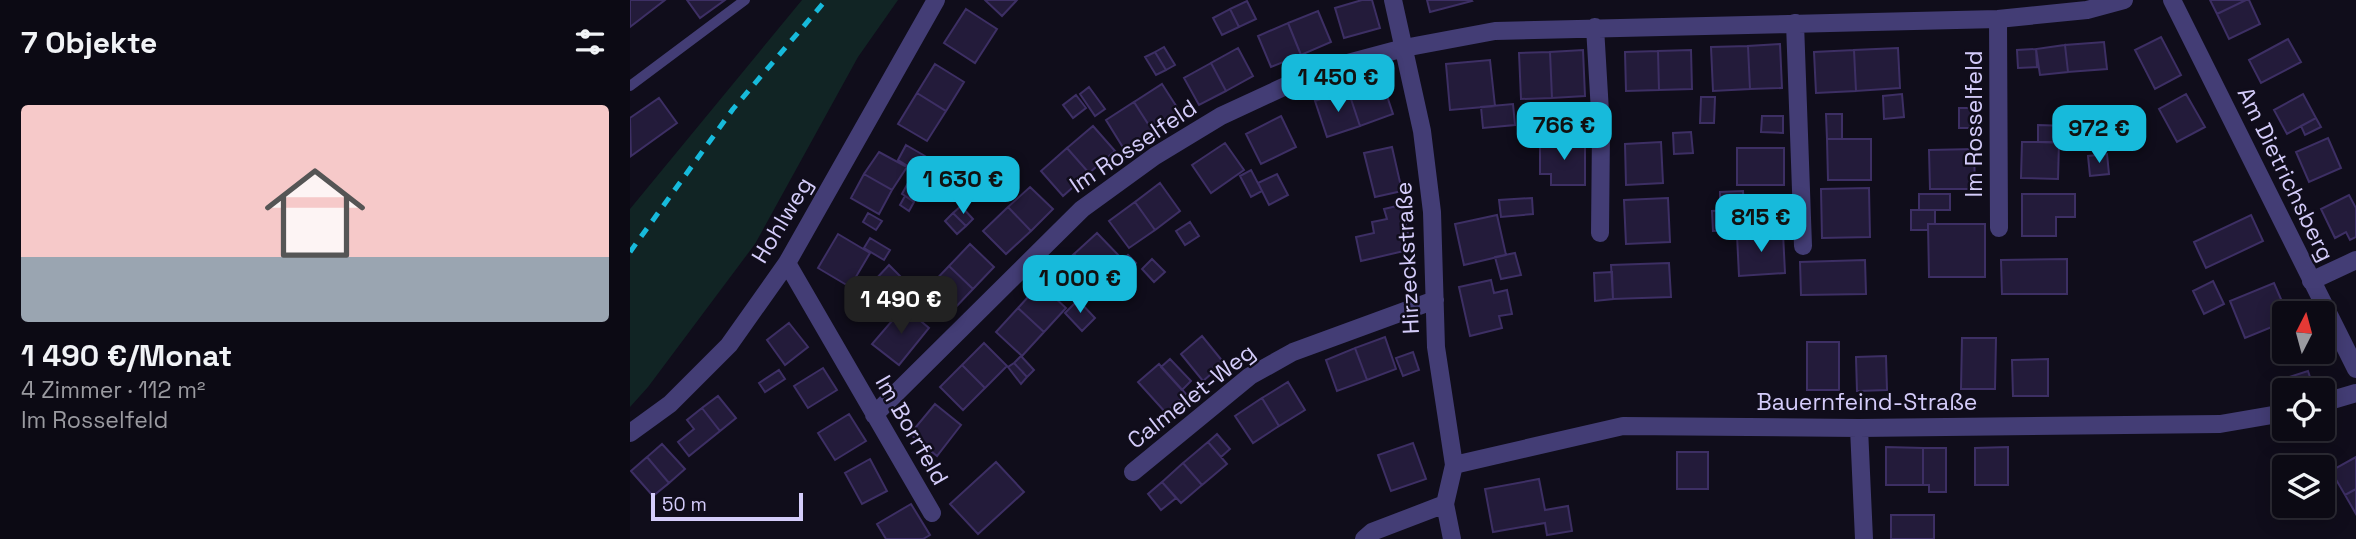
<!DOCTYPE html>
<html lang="de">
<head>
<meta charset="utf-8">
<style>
	:root { --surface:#0c0a14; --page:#1a1822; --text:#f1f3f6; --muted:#9a9aa0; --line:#2c2b34; --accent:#17badb }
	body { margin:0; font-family:"Space Grotesk",sans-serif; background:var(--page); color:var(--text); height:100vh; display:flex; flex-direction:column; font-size:26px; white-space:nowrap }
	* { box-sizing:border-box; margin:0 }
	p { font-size:23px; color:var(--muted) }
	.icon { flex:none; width:38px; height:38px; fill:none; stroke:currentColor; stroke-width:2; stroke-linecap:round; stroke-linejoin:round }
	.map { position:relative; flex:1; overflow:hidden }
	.side { display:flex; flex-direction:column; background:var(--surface); width:630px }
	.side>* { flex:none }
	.needle { width:46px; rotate:6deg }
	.controls { position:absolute; left:1642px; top:301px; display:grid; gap:14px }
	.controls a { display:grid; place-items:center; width:63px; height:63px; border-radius:7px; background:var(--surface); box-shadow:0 4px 18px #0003,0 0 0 2px var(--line); font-size:35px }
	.scale { position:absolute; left:21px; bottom:18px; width:152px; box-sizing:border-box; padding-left:7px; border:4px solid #d4ccfa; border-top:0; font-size:19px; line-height:24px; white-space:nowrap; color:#d4ccfa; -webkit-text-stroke:5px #100d1b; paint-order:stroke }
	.price { position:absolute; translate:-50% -60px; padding:0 16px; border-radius:14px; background:var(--accent); color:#111; font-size:23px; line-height:46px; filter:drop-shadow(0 2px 4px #0008) }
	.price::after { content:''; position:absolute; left:50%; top:42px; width:21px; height:16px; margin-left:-10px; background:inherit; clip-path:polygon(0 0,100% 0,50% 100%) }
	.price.current { background:#222; color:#fff }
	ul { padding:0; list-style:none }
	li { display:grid; align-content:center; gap:14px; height:371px; padding:0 21px }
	li span { display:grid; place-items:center; height:217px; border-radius:7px; color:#555 }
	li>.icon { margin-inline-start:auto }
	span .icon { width:126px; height:126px; fill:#fffc; stroke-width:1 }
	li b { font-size:30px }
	h2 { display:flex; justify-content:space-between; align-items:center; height:84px; padding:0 21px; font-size:30px }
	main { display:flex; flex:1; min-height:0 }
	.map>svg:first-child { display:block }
	.green { fill:#112424 }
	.building { fill:#231b3a; stroke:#3d2f64; stroke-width:2 }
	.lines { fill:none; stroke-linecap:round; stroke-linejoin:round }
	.service { stroke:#433d75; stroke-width:10 }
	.minor { stroke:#433d75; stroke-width:18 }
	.rail { stroke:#17badb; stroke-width:5; stroke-dasharray:10 9; stroke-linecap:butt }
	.labels { text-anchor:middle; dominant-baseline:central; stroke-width:5; stroke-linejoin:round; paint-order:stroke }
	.street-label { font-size:23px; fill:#d4ccfa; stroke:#100d1b }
</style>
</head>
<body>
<main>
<section class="side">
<h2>7 Objekte<svg class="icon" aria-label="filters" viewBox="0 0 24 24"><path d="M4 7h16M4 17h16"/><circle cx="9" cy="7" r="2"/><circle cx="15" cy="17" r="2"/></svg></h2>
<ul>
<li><span style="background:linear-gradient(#f6c9c9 70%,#9aa5b1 0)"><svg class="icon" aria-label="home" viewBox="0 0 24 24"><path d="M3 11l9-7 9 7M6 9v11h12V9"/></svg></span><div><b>1 490 €/Monat</b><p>4 Zimmer · 112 m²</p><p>Im Rosselfeld</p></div></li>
</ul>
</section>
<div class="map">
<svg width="1726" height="539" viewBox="0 0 1726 539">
	<rect width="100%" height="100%" fill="#100d1b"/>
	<path class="green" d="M172 0H268L228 57 125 244 18 387 0 407V209Z"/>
	<path class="building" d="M0 0H35L0 27Z
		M57 0H95L70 18Z
		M355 0H387L372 16Z
		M732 0H742L750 28 714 38 705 8Z
		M797 0H841L842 1 800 12Z
		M1580 0H1616L1587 14Z
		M1616 0H1619L1630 24 1599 39 1587 14Z
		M617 1 626 19 609 27 600 9Z
		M336 9 367 29 345 63 314 43Z
		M600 9 609 27 592 35 583 18Z
		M688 11 701 42 671 55 658 23Z
		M658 23 671 55 641 67 628 36Z
		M1531 37 1551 75 1525 89 1505 50Z
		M1658 39 1671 62 1631 83 1619 60Z
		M1474 42 1477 69 1438 72 1435 45Z
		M1150 44 1152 88 1120 89 1118 46Z
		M1435 45 1438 72 1410 75 1406 49Z
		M1118 46 1120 89 1083 91 1081 47Z
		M534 47 545 65 536 70 525 52Z
		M608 48 623 76 596 91 581 63Z
		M1268 48 1270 88 1226 91 1224 50Z
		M1406 49 1407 67 1388 68 1387 50Z
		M953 50 955 96 922 98 920 52Z
		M1061 50 1062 89 1029 90 1028 51Z
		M1224 50 1226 91 1186 93 1184 52Z
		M1028 51 1029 90 996 91 995 52Z
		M525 52 536 70 526 75 515 57Z
		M920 52 922 98 891 99 889 53Z
		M860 60 865 106 820 110 816 64Z
		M581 63 596 91 569 105 554 78Z
		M305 64 334 82 316 111 287 93Z
		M751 78 763 114 730 126 718 90Z
		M532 84 550 112 522 130 504 102Z
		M459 87 475 109 465 116 450 94Z
		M718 90 730 126 697 137 685 101Z
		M287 93 316 111 297 141 268 124Z
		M1272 94 1274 117 1254 119 1253 96Z
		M1556 94 1575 127 1547 142 1529 109Z
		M1673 94 1686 118 1657 134 1644 110Z
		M446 95 456 108 443 118 433 105Z
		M1071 97H1085L1084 123H1070Z
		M29 98 47 123 1 156 0 118Z
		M504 102 522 130 494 149 476 120Z
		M883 104 885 125 853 128 851 107Z
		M1329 108H1349V128H1329Z
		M1196 114H1212V139H1197Z
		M651 116 666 147 631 164 616 134Z
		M928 116H951V134H928Z
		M1132 116H1153V133L1131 132Z
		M1686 118 1691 127 1675 135 1671 126Z
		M1408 125 1437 126V143L1408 142Z
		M463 126 485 151 459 173 437 148Z
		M1061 132 1063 153 1044 154 1043 133Z
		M1698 138 1711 168 1679 182 1666 152Z
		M1197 139H1241V180H1198Z
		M910 142H955V185H921V174H910Z
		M1031 142 1033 183 996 185 995 144Z
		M1392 142H1429L1428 179 1391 178Z
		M595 143 614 170 581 193 562 165Z
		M276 145 295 156 286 171 268 160Z
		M762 147 772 191 745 197 734 153Z
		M437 148 459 173 433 196 411 171Z
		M1107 148H1154V185H1107Z
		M1344 149 1345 189H1300L1299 150Z
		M249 152 277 167 262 190 234 174Z
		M1477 154 1479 174 1460 176 1458 156Z
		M621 170 632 191 621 197 610 176Z
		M234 174 262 190 249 214 221 198Z
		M647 174 658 195 639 205 628 183Z
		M278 183 290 190 284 201 272 194Z
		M530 183 550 211 525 230 505 202Z
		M400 187 423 209 401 231 378 207Z
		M1239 188 1240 237 1192 238 1191 189Z
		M1113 191 1114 206H1090V192Z
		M1289 194H1320V210H1289Z
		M1392 194H1445V217H1426V236H1392Z
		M1719 195 1726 208V237L1720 240 1716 232 1705 238 1691 209Z
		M275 196 284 202 279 211 270 205Z
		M902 198 903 214 871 217 869 200Z
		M1038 198 1040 242 996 244 994 200Z
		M505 202 525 230 499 248 479 221Z
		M771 205 779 238 772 239 774 251 731 261 726 237 744 233 742 222 757 219 754 209Z
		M331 206 343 219 336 226 323 213Z
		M378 207 401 231 376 254 353 231Z
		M1116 209 1118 234 1110 235V230L1083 231 1082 211Z
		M1281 210H1305V224H1298V230H1281Z
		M238 213 252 221 246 230 233 222Z
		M323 213 336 226 327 234 315 221Z
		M867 215 876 255 834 265 825 224Z
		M1621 215 1633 241 1576 268 1564 242Z
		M560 222 569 236 555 245 546 231Z
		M1298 224H1355V277H1299Z
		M467 233 493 260 498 255 506 263 488 280 477 268 467 278 444 254Z
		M1153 233 1155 273 1109 276 1107 235Z
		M208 234 240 253 220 287 188 268Z
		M240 238 260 250 254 260 234 248Z
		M340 244 364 267 343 289 319 266Z
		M885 253 891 275 871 279 865 257Z
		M444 254 474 284 466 292 458 284 446 295 424 272Z
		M522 259 535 272 524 282 512 269Z
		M1437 259V294H1372L1371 260Z
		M1235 260 1236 294 1171 295 1170 262Z
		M1039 263 1041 297 983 299 981 265Z
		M259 265 270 276 256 291 245 280Z
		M319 266 343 289 322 311 298 288Z
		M982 272 983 299 965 301 964 273Z
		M861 280 864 293 877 290 882 314 869 316 872 328 840 336 829 287Z
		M1583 281 1594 304 1574 314 1563 291Z
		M1644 283 1657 313H1654V322L1615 338 1600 301Z
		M410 284 436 308 414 332 388 308Z
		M448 300 465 318 452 331 435 313Z
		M274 307 299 328 269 365 242 344Z
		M388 308 414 332 392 356 366 332Z
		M159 323 178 347 155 365 137 340Z
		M572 336 594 363 573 381 551 354Z
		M755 337 766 369 737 380 725 348Z
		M1332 338H1366L1365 389H1331Z
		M1177 342H1209V390H1177Z
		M354 343 377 366 355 388 332 365Z
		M725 348 737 380 707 391 696 360Z
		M783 352 789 370 773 376 766 358Z
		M391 356 404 370 397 377 384 363Z
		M1256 356 1257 390 1227 391 1226 357Z
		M540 359 561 381 552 390 531 367Z
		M1418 359V396H1383L1382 360Z
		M384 363 397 377 391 384 378 367Z
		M529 364 556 394 536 413 508 382Z
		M332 365 355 388 333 410 310 387Z
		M193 368 207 390 178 408 164 386Z
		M149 370 155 379 135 392 129 383Z
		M1678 371 1681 380 1659 387 1656 378Z
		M658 382 675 410 649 426 632 398Z
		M88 396 106 418 90 431 72 408Z
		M632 398 649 426 623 443 605 416Z
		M305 404 331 425 307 456 280 434Z
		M72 408 90 431 59 456 48 442 64 429 57 420Z
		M219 414 236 441 205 460 188 433Z
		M587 434 600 449 591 457 578 442Z
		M578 442 597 464 572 485 553 463Z
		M783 443 796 479 761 491 748 455Z
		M32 444 55 469 39 483 17 457Z
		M1256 447 1293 448V485H1256Z
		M1378 447V485H1345V448Z
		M1293 448H1316V492H1299V485H1293Z
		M1047 452H1078V489H1047Z
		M17 457 39 483 23 496 1 471Z
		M1726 457V489L1715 495 1701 471Z
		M240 459 257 491 232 504 215 473Z
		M366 462 394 492 348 534 320 504Z
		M553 463 572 485 551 503 532 482Z
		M909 479 915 510 938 506 942 531 917 535 915 523 863 532 855 489Z
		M532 482 546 498 531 510 518 494Z
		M1726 489V514L1715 495Z
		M281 504 300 535 293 539H256L247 524Z
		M1261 515H1304V539H1261Z"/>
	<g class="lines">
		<path class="service" d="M0 86 115 0"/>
		<path class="minor" d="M763 0 792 131 802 212 806 347 824 465 815 504 822 539
			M1542 0 1726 369
			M1368 19 1369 228
			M1165 23 1173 246
			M965 27 971 129 970 233
			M1143 212 1171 206
			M157 263 302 513
			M1681 281 1726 260
			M1692 403 1726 393
			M244 415 452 209 525 156 591 116 688 71 774 48 865 31 1368 19 1457 10 1494 0
			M1229 428 1234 539
			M0 433 40 404 99 345 157 263 306 0
			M824 465 993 426 1229 428 1590 424 1654 413
			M503 472 620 376 663 352 805 300
			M734 539 742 532 815 504"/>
		<path class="rail" d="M0 252 103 109 196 0"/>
	</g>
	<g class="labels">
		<g class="street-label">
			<text transform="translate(1344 124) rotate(-90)">Im Rosselfeld</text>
			<text transform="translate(503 146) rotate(-34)">Im Rosselfeld</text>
			<text transform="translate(1656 174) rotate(64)">Am Dietrichsberg</text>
			<text transform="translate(152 220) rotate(-59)">Hohlweg</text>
			<text transform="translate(777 258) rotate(-93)">Hirzeckstraße</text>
			<text transform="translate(561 396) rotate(-38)">Calmelet-Weg</text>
			<text x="1237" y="402">Bauernfeind-Straße</text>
			<text transform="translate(282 430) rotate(60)">Im Borrfeld</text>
		</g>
	</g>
</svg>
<div class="controls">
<a><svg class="needle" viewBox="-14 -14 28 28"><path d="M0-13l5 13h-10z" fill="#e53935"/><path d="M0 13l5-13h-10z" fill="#9a9aa0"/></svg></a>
<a><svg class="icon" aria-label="locate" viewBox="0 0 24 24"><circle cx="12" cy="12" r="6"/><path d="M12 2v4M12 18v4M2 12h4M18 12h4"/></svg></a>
<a><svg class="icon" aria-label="layers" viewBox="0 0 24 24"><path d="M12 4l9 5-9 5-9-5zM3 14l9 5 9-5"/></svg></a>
</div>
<div class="scale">50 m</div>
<b class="price" style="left:708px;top:114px">1 450 €</b>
<b class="price" style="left:934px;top:162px">766 €</b>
<b class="price" style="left:1469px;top:165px">972 €</b>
<b class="price" style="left:333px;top:216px">1 630 €</b>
<b class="price" style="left:1131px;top:254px">815 €</b>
<b class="price" style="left:450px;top:315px">1 000 €</b>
<b class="price current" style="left:271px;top:336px">1 490 €</b>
</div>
</main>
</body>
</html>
